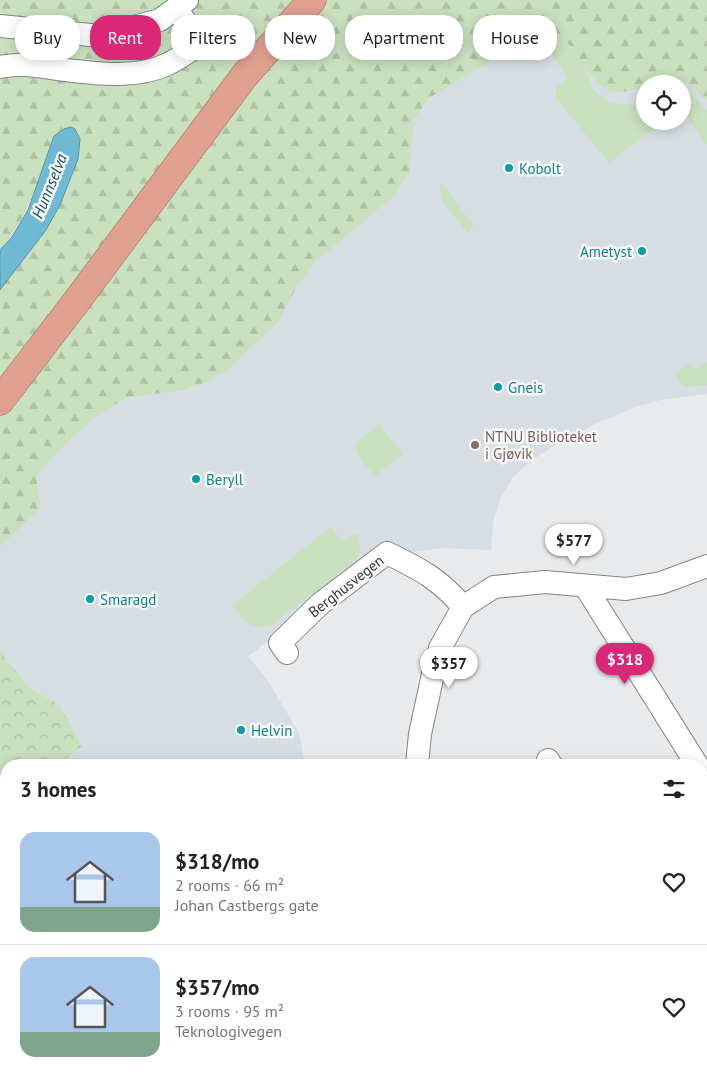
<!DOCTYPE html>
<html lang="en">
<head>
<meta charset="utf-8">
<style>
	:root { --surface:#fff; --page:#f6f6f6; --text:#222; --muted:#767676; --line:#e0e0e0; --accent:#db2777 }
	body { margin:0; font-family:"PT Sans",sans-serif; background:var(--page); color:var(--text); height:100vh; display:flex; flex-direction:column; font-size:19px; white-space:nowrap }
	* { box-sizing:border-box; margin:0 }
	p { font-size:16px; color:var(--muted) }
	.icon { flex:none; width:28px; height:28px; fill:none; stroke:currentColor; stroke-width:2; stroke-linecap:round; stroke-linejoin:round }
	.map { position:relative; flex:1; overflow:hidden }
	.details { position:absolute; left:0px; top:759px; width:708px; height:321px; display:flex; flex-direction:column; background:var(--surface); border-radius:20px 20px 0 0; box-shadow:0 2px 12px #0003 }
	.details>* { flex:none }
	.top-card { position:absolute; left:15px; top:15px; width:678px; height:45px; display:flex; gap:10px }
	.tools { position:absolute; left:636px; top:75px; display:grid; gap:10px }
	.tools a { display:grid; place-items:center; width:55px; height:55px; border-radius:50%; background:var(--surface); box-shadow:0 2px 12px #0003; font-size:25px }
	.price { position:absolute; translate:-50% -42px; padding:0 11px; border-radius:18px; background:#fff; color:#222; font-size:16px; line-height:32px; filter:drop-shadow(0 1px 2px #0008) }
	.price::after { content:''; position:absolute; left:50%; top:30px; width:15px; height:11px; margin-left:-8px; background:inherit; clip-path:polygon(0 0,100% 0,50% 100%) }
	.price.active { background:var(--accent); color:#fff }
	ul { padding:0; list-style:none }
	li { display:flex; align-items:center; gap:15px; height:125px; padding:0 20px }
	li+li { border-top:1px solid var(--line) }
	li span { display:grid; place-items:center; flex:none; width:140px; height:100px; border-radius:15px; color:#555 }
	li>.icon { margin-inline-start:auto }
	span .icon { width:60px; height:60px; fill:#fffc; stroke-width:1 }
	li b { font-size:21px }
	h2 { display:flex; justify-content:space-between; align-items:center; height:60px; padding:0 20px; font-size:21px }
	.pill { padding:0 18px; border-radius:20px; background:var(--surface); box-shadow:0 2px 12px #0003; font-size:18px; line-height:45px }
	.pill.active { background:var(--accent); color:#fff }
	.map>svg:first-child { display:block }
	.built { fill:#d6dee4; fill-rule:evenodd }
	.grass { fill:#c9e1bf }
	.forest { fill:url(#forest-firs) }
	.park { fill:url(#park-crowns) }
	.water { fill:#6ebad5; stroke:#5e93a6 }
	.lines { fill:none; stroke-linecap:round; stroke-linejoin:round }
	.minor-casing { stroke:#838485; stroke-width:24 }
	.trunk-casing { stroke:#9f6c5f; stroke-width:29 }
	.minor { stroke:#fff; stroke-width:22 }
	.trunk { stroke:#dfa090; stroke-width:28 }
	.culture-dot { fill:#0f9aa8; stroke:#f6f8f9; stroke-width:2 }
	.education-dot { fill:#8d6e63; stroke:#f6f8f9; stroke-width:2 }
	.labels { text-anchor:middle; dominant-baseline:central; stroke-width:5; stroke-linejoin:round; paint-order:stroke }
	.culture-label { font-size:15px; fill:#0d838f; stroke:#f6f8f9; text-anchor:start }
	.education-label { font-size:15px; fill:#785e54; stroke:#f6f8f9; text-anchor:start }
	.street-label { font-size:15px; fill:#373838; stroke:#f6f8f9 }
	.water-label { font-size:16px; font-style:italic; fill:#115164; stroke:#f6f8f9 }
</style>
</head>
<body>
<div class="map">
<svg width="707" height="1079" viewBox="0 0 707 1079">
	<defs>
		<pattern id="forest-firs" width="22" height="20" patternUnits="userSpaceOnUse" patternTransform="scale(1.25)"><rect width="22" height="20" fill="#c9e1bf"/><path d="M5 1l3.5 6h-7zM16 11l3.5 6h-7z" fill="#adc2a5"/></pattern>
		<pattern id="park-crowns" width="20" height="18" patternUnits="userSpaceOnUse" patternTransform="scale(1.25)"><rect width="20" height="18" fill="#c9e1bf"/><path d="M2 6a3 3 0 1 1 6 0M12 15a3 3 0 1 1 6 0" fill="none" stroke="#adc2a5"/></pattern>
	</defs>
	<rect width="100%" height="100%" fill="#e9eaec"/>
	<path class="built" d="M537 0H707V394L660 400 636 407 597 423 552 447 531 461 513 477 500 499 493 523 491 550 442 548 387 555 248 656 268 681 299 733 305 765H59L82 746 59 704 31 689 0 651V509L27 458ZM645 84H682V121H645Z
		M6 835V1015L0 1006 4 1001 0 996V840Z
		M32 1074H233L230 1079H34Z"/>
	<path class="grass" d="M547 36 573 38 593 89C605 105 627 106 645 104V121H664L609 163 556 98V88L568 78 541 40Z
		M683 86 685 87 707 110V145L683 113Z
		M439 180 474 226 467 233 441 199Z
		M707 362V385L684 387 675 374 689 364 691 367 698 368Z
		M379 424 403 454 375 476 365 465 355 448 356 443Z
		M331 527 343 541 356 533C362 543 360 551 356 561L270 626C250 630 243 620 232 605Z
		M0 894 6 897V978L0 983Z
		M0 1030 6 1045V1074H16L17 1079H0Z"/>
	<path class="forest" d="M0 0H707V100L703 98 690 84H645V87C636 89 624 93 615 92 606 91 601 86 596 80 570 53 567 18 523 42L429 98 414 119 409 173 394 196 313 264 297 286 279 321 231 367 207 382 183 390 125 398 101 413 62 447 36 476 41 507 0 547V290L3 287 49 147C36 186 28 219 0 250Z"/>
	<path class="park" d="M0 651 31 689 59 704 82 746 59 765H6V836L0 840Z"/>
	<path class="water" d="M71 127 75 129 80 139 78 159 60 205 46 230 0 290V250L12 237 28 210 54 136 64 129Z"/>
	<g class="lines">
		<defs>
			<path id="minor" d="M0 26 100 36 160 20 187 0
				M0 67C19 63 38 66 57 69 93 73 134 80 168 64 176 60 184 55 191 50L193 34 177 9
				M585 586 697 765
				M287 653 280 643 320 604 387 553C418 568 440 579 463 607
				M548 760 551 765
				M417 765 420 734 433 674 440 648 463 607 494 587 545 582 626 589 661 583 707 566
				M701 772 707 782
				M701 801 707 797
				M701 987 707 996
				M410 1079 412 1074"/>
			<path id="trunk" d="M0 401 76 302 245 75 312 0"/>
		</defs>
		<use href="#minor" class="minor-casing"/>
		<use href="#trunk" class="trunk-casing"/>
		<use href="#minor" class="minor"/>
		<use href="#trunk" class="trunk"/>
	</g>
	<g class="culture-dot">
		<circle cx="509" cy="168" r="5"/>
		<circle cx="642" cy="251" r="5"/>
		<circle cx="498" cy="387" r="5"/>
		<circle cx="196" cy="479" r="5"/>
		<circle cx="90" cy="599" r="5"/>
		<circle cx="241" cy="730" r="5"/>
	</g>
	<circle class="education-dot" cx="475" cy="445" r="5"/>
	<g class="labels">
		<g class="culture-label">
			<text x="519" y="168">Kobolt</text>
			<text x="632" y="251" text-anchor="end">Ametyst</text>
			<text x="508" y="387">Gneis</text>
			<text x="206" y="479">Beryll</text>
			<text x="100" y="599">Smaragd</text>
			<text x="251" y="730">Helvin</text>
		</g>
		<g class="education-label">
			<text x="485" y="436">NTNU Biblioteket<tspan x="485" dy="17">i Gjøvik</tspan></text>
		</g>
		<g class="street-label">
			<text transform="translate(346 586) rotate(-38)">Berghusvegen</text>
		</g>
		<g class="water-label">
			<text transform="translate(49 186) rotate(-68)">Hunnselva</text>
		</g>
	</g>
</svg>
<div class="tools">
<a><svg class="icon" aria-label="locate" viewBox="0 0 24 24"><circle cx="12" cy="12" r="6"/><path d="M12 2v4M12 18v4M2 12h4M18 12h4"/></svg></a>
</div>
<b class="price" style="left:574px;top:566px">$577</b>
<b class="price active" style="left:625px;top:685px">$318</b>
<b class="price" style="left:449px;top:689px">$357</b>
<div class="top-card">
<a class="pill">Buy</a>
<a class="pill active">Rent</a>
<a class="pill">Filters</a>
<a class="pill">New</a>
<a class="pill">Apartment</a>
<a class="pill">House</a>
</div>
<section class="details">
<h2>3 homes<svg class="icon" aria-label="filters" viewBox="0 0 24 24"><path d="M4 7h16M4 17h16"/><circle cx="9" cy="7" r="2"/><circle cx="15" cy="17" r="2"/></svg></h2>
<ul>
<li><span style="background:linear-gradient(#a9c7e8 75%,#7fa58c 0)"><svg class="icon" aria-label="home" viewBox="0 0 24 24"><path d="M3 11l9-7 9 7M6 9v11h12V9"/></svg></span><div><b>$318/mo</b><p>2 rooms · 66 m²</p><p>Johan Castbergs gate</p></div><svg class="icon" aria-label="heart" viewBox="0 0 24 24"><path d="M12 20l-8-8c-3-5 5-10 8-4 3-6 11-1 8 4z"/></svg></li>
<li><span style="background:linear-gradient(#a9c7e8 75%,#7fa58c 0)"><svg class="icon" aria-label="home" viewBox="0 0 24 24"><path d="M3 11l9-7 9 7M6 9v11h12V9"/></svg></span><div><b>$357/mo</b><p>3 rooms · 95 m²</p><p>Teknologivegen</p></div><svg class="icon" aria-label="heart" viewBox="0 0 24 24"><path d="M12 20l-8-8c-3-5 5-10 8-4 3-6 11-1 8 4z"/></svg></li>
</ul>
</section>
</div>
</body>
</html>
